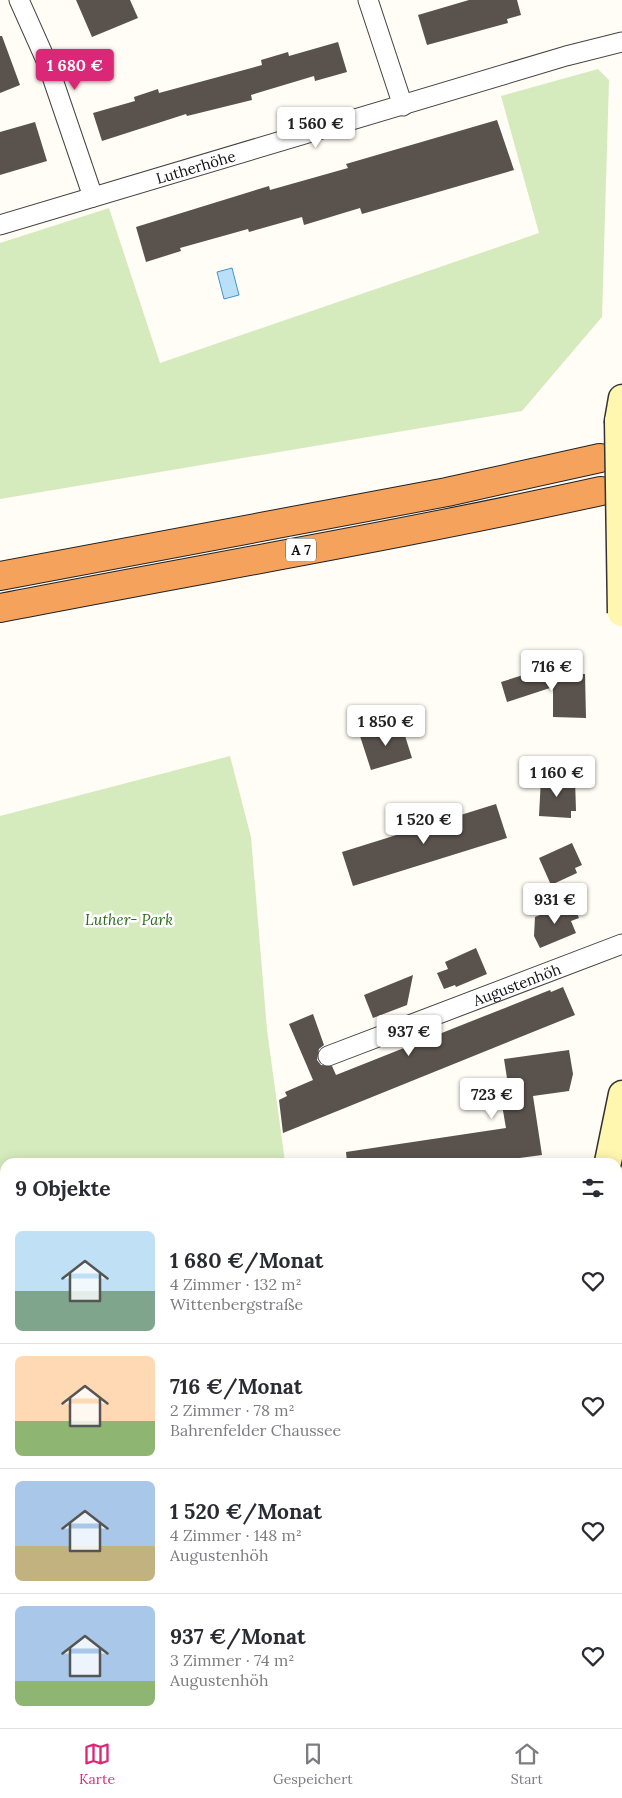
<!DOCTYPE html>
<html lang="de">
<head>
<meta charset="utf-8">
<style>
	:root { --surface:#fff; --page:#f2f2f3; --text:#2b2b33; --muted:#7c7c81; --line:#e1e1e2; --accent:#db2777 }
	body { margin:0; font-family:Lora,serif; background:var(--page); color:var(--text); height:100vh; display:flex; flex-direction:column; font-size:19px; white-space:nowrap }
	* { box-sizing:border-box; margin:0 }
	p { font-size:16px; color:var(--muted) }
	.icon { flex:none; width:28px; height:28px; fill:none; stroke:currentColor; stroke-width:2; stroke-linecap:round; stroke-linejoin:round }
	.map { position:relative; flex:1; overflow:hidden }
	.details { position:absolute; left:0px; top:1158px; width:622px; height:571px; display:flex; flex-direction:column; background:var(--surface); border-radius:15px 15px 0 0; box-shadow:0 2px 12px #0003 }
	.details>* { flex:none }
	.price { position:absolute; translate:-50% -42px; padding:0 11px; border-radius:5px; background:#fff; color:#222; font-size:16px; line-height:32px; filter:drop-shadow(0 1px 2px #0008) }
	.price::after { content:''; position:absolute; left:50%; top:30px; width:15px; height:11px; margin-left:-8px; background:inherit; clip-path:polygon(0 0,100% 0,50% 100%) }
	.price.current { background:var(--accent); color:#fff }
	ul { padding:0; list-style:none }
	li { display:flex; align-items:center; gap:15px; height:125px; padding:0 15px }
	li+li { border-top:1px solid var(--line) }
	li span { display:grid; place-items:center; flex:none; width:140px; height:100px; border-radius:8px; color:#555 }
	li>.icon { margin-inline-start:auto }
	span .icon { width:60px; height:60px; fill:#fffc; stroke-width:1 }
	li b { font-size:21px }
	h2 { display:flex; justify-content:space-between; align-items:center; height:60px; padding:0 15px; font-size:21px }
	.tabs { display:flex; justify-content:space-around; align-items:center; height:70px; border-top:1px solid var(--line); background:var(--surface); font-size:14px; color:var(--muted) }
	.tabs a { display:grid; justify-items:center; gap:2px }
	.tabs .current { color:var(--accent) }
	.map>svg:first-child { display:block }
	.green { fill:#d5ebbd }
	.water { fill:#b9e0f7; stroke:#3f96cf }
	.building { fill:#5a524d }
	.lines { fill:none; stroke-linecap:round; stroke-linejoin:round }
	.street-casing { stroke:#444; stroke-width:21 }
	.secondary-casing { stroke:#333; stroke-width:29 }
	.highway-casing { stroke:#222; stroke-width:30 }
	.street { stroke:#fff; stroke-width:19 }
	.secondary { stroke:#fff6b0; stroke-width:26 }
	.highway { stroke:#f5a25d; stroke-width:28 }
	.secondary-bridge-casing { stroke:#333; stroke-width:29; stroke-linecap:butt }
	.secondary-bridge { stroke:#fff6b0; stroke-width:26 }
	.labels { text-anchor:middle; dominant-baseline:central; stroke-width:5; stroke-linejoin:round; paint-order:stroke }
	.shield { fill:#fff; stroke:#585858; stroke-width:1 }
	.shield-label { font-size:14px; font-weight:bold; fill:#111 }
	.street-label { font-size:15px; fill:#111; stroke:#fff }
	.park-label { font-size:15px; font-style:italic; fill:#2f6b1f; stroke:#fff }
</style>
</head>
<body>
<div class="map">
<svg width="622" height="1728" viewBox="0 0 622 1728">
	<rect width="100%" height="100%" fill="#fffdf5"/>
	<path class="green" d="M598 69 609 80 602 317 522 411 0 499V243L109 208 160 363 539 233 501 96Z
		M230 756 251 837 267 1030 285 1162H5V1322L0 1308V816Z
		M622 1167V1308L618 1321V1182Z"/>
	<path class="water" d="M232 268 239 295 224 299 217 272Z"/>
	<path class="building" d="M76 0H130L138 18 92 37Z
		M469 0H517L521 15 507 19 508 23 427 45 418 15Z
		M0 36H2L20 85 0 93Z
		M338 42 347 72 315 81 314 76 251 95 252 100 187 116 186 114 102 141 93 113 135 101 134 97 158 89 159 93 262 65 261 60 288 52 289 56Z
		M497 120 514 170 362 214 360 208 304 225 302 217 249 232 248 229 180 248 181 251 146 262 136 227 269 186 270 190 348 168 346 164Z
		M35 122 47 161 0 175V132Z
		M585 674 586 718 553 717V687L507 702 501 682 523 675Z
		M401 723 412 758 371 770 360 736Z
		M541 778 575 779 576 811H571V818L539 816Z
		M496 804 507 838 353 886 342 852Z
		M572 843 582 865 575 868 577 873 551 885 539 858Z
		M572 902 579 918 571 921 576 933 540 948 534 936 535 917Z
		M476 948 487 974 456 987 455 985 444 989 437 973 448 969 445 962Z
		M413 975 407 1005 373 1018 364 995Z
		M563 987 575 1015 283 1133 279 1100 287 1096 285 1092 313 1080 289 1024 313 1014 324 1045 319 1049 317 1060 321 1065 332 1066 336 1075 550 990 551 992Z
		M569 1050 573 1074 569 1091 533 1096 542 1155 489 1162H347L346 1152 506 1128 502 1105 511 1104 504 1059Z"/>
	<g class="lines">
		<defs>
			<g id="street">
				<path d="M19 0 48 65 93 197"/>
				<path d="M368 0 403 106"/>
				<path id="s1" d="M0 225 566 56 622 42"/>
				<path id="s2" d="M328 1056 622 944"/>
				<path d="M618 1381 622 1379"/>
				<path d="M618 1472 622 1464"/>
				<path d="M618 1679H622"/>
				<path d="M174 1728 179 1724"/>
			</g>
			<path id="secondary" d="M618 421 622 398
				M608 1162 622 1094
				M618 1355 622 1345
				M499 1728 500 1724
				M539 1728V1724"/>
			<path id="highway" d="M0 576 447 492 600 458
				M0 608C200 569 402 535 601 491"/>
		</defs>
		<use href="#street" class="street-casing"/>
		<use href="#secondary" class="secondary-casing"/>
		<use href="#highway" class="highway-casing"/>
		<use href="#street" class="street"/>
		<use href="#secondary" class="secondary"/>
		<use href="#highway" class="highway"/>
		<defs>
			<path id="secondary-bridge" d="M618 421 621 613"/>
		</defs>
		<use href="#secondary-bridge" class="secondary-bridge-casing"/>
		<use href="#secondary-bridge" class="secondary-bridge"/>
	</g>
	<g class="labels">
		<rect class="shield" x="286" y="538.5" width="30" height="23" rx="4"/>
		<g class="shield-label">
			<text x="301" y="550">A 7</text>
		</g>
		<g class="street-label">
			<text stroke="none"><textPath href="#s1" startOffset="204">Lutherhöhe</textPath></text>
			<text stroke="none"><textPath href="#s2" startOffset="202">Augustenhöh</textPath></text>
		</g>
		<g class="park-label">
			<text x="129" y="919">Luther- Park</text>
		</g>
	</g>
</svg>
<b class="price current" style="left:75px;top:91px">1 680 €</b>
<b class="price" style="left:316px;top:149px">1 560 €</b>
<b class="price" style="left:552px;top:692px">716 €</b>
<b class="price" style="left:386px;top:747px">1 850 €</b>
<b class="price" style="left:557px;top:798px">1 160 €</b>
<b class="price" style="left:424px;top:845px">1 520 €</b>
<b class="price" style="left:555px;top:925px">931 €</b>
<b class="price" style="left:409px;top:1057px">937 €</b>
<b class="price" style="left:492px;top:1120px">723 €</b>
<section class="details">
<h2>9 Objekte<svg class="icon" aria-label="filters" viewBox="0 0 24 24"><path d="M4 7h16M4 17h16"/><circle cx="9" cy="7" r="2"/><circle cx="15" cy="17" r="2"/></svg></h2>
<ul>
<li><span style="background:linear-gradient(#bfe0f5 60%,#7fa58c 0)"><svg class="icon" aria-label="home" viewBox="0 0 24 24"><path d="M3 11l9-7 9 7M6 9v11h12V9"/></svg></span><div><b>1 680 €/Monat</b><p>4 Zimmer · 132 m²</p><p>Wittenbergstraße</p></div><svg class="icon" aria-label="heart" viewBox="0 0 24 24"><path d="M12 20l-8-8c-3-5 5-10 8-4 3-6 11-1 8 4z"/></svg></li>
<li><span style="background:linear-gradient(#ffd9b3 65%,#8fb573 0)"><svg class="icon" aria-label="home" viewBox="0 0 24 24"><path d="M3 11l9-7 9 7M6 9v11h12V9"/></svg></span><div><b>716 €/Monat</b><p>2 Zimmer · 78 m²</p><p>Bahrenfelder Chaussee</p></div><svg class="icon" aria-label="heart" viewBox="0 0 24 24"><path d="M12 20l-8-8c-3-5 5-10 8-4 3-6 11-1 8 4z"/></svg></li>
<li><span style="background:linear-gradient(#a9c7e8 65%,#c2b280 0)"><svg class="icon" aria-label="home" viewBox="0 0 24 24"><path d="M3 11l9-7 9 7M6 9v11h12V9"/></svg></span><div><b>1 520 €/Monat</b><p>4 Zimmer · 148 m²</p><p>Augustenhöh</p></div><svg class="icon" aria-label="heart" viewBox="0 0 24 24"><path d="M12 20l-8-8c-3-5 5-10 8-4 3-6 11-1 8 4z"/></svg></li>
<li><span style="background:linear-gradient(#a9c7e8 75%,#8fb573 0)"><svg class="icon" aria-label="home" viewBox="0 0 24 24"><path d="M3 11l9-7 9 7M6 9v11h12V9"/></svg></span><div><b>937 €/Monat</b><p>3 Zimmer · 74 m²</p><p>Augustenhöh</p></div><svg class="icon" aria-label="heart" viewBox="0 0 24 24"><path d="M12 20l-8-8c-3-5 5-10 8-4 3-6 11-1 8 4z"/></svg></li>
</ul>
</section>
</div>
<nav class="tabs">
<a class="current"><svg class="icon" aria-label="map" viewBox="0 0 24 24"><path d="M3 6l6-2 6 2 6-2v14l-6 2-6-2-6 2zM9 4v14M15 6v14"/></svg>Karte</a>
<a><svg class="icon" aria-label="saved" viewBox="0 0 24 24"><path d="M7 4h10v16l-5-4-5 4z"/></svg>Gespeichert</a>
<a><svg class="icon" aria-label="home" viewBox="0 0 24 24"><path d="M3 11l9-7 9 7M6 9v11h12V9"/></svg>Start</a>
</nav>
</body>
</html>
